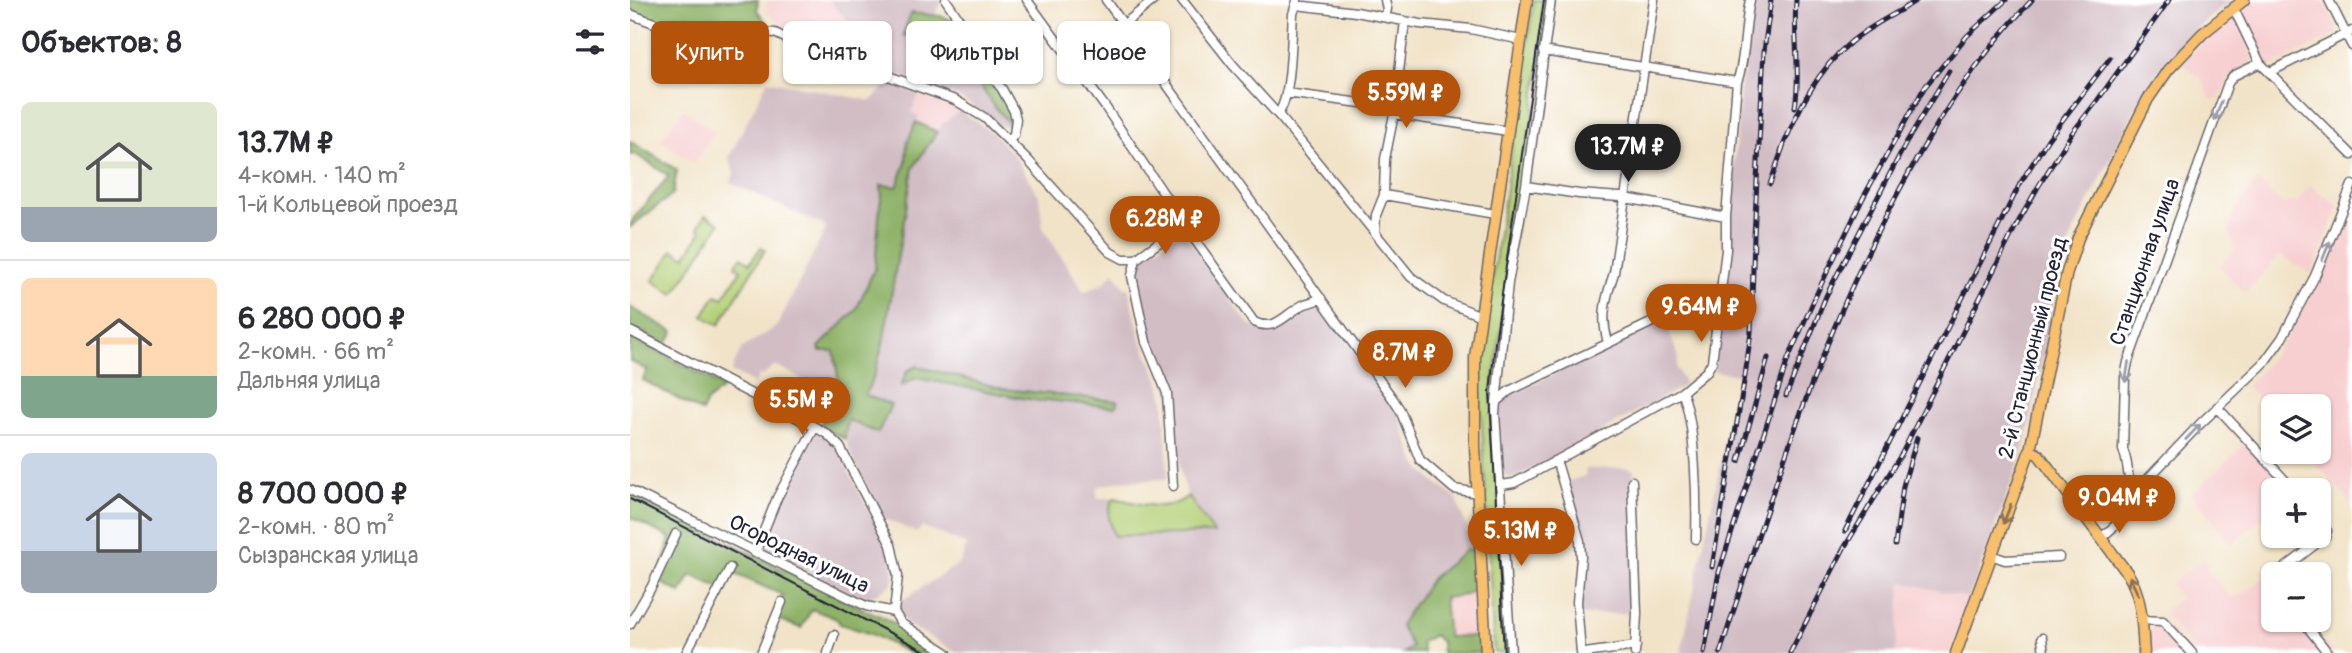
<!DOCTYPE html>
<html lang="ru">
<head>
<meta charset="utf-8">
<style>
	:root { --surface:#fff; --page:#f2f2f3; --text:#2b2b33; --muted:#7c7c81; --line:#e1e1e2; --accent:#b45309 }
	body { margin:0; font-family:Pangolin,sans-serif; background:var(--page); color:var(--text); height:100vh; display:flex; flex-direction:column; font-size:26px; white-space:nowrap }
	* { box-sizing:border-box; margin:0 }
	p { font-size:23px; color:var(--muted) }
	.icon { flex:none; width:38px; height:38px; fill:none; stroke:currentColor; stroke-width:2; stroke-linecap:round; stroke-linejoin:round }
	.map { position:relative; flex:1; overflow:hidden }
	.drawer { display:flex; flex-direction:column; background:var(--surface); width:630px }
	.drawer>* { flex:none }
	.banner { position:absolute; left:21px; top:21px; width:665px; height:63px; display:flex; gap:14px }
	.tools { position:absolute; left:1631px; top:394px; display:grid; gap:14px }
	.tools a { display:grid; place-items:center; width:70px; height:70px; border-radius:10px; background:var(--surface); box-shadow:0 2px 5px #0004; font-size:35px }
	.price { position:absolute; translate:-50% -60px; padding:0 16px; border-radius:24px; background:var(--accent); color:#fff; font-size:23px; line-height:46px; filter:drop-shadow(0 2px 4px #0008) }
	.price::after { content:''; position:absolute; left:50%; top:42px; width:21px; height:16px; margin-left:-10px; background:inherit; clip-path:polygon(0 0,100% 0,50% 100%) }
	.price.active { background:#222; color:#fff }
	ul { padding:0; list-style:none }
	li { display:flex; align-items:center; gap:21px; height:175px; padding:0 21px }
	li+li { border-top:2px solid var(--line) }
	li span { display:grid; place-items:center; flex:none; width:196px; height:140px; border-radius:10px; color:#555 }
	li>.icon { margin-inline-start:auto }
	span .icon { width:84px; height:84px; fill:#fffc; stroke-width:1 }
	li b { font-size:30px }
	h2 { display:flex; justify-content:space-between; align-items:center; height:84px; padding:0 21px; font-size:30px }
	.chip { padding:0 24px; border-radius:10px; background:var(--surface); box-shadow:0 2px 5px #0004; font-size:24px; line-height:63px }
	.chip.active { background:var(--accent); color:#fff }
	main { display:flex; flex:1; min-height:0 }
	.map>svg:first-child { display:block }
	.built { fill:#f7cfd0 }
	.industrial { fill:#d2bdc5; fill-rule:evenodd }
	.green { fill:#b3cf76; stroke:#6a7858; stroke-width:2 }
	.forest { fill:#8eb267; stroke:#586a51; stroke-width:2 }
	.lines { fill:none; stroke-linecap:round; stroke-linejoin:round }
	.minor-casing { stroke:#6a666c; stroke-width:11 }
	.major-casing { stroke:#6a666c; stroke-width:13 }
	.minor { stroke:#fff; stroke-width:8 }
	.major { stroke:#f8bf6c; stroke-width:10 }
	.tram { stroke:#22223b; stroke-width:2 }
	.rail-casing { stroke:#22223b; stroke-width:5 }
	.rail { stroke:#fff; stroke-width:2.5; stroke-dasharray:8; stroke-linecap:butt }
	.oneway { stroke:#9c9ca7 }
	.oneway2 { stroke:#8d7054 }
	.labels { text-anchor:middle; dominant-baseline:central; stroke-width:6; stroke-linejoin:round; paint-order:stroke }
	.street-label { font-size:21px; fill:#22223b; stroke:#fff }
</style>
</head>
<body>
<main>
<section class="drawer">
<h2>Объектов: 8<svg class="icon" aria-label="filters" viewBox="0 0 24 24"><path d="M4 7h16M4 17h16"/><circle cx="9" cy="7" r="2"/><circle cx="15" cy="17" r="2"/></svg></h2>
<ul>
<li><span style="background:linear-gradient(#dfe7d0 75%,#9aa5b1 0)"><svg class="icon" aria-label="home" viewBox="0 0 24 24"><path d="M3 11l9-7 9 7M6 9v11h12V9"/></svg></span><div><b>13.7M ₽</b><p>4-комн. · 140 m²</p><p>1-й Кольцевой проезд</p></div></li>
<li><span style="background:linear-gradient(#ffd9b3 70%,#7fa58c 0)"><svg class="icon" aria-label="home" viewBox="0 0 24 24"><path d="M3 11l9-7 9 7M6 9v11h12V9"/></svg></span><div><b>6 280 000 ₽</b><p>2-комн. · 66 m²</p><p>Дальняя улица</p></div></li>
<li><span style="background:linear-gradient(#c9d6e8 70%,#9aa5b1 0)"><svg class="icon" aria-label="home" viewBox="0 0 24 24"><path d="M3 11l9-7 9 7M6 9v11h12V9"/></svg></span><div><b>8 700 000 ₽</b><p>2-комн. · 80 m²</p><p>Сызранская улица</p></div></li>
</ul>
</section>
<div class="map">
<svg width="1722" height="653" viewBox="0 0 1722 653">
	<rect width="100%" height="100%" fill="#fff"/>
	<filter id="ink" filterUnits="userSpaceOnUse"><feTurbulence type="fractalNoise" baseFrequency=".0143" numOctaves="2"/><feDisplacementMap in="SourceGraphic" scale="14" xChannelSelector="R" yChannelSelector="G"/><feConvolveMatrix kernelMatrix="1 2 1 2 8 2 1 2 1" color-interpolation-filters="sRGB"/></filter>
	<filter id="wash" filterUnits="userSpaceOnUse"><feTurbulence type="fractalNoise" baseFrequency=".00686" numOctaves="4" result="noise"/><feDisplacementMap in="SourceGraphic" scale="28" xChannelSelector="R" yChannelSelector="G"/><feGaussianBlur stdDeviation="1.57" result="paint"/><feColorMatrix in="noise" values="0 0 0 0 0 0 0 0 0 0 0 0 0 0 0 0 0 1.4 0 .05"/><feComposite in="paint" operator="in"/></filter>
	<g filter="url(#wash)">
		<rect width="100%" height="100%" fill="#f1e3c7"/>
		<path class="built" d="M140 0H199L221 25 225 43 216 57 174 45 136 11V5Z
			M1625 0H1694L1708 33 1640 67 1633 61 1610 16 1612 8Z
			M1602 17 1606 19 1623 60 1620 64 1601 74 1588 101 1580 98 1572 80 1552 63 1576 38Z
			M289 94 323 107 330 111 313 123 307 132 286 122 289 116 281 112Z
			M53 109 85 132 63 163 31 140Z
			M1627 181 1651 203 1667 202 1680 185 1709 206 1681 274 1650 255 1615 293 1590 267 1605 250 1599 231 1606 209Z
			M1722 195V504L1675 452H1689V406H1643V416L1616 386 1634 368 1666 323 1699 256Z
			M1617 442 1661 490H1643V509L1601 544 1562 494Z
			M1573 559 1579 566 1576 569 1601 598 1617 591 1641 573 1643 576V620H1677L1703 653H1566L1534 612 1550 598 1540 584Z
			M1271 581 1339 598 1320 653H1265Z
			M846 589 849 636 818 637 814 598 836 595Z
			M1525 625 1534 626 1541 630 1557 653H1520L1518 634Z"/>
		<path class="industrial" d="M199 0H313L304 16 290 15 324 55 333 59 363 105 381 126H370L354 113 325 95 216 57 225 43 216 34 221 25Z
			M1123 0H1601L1567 28 1531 66 1512 96 1442 235 1430 270 1395 445 1339 598 1272 582 1265 653H1051L1109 375 1084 371 1097 250 1111 82 1114 73 1118 24Z
			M138 80 241 101 258 83 289 94 281 112 289 116 277 143 276 162 267 187 251 185 252 197 250 204 245 268 226 310 189 347 204 350 211 398 202 400 195 396 194 391 145 365 133 376 129 375 125 384 101 372 111 349 147 326 197 227 101 183 104 173 99 157Z
			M330 111 363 133 383 154 409 196 413 228 454 292 474 283 484 272 495 287H498L511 341 530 382 534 399 538 476 535 479 489 481 467 487V498H484L479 506 583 533 558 496 551 474 540 394 521 342 505 278 510 260 544 236 552 235 557 237 612 316 621 326 636 331 643 329 676 309H688L696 313 767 411 786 463 802 480 827 499 844 550H836L828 554 802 578 770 625 783 647 774 653H328L277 624 269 610 268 603 330 563 337 545 292 526 287 533 251 517 217 445V419L261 406 235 396 244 376 253 343 283 168 313 123ZM286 378 374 389 488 402 485 407 414 399V401Z
			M1042 316 1046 324 1038 328 1048 356 1047 369 1055 385 916 462 884 478 875 476 873 473 868 413 873 399Z
			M189 432 207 448 262 557 264 577 261 585 235 600 136 552 133 548 132 543 142 514 183 433Z
			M999 468 1004 471 1005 613 949 615 953 558 935 482 955 476 956 469Z"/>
		<path class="green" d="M904 0H919L902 123 898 137 893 184 880 259 864 383 879 653H864L850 391 853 341Z
			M75 215 90 223 44 294 23 281 43 250 55 257 72 231 68 228Z
			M131 247 135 250 89 325 73 316 86 295 93 298 111 270 105 266 111 257 120 263Z
			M558 496 584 533 484 536C479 522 476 511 484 498 508 503 538 514 558 496Z"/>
		<path class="forest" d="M0 0H128L127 10 142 30 104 39 77 38 0 12Z
			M281 13 310 16 327 22 382 112 383 123 381 126 363 105 333 59 273 35Z
			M286 122 307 132 283 168 253 343 244 376 235 395 261 405 248 433 217 420 215 439 190 426 202 400 211 397 204 351H190L189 347 226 310 245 268 250 204 252 197 251 185 267 187 276 162 277 143Z
			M0 141 47 170 43 194 0 227 3 219 39 176 5 154 0 155Z
			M0 307 44 332 36 345 0 326Z
			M0 337 95 387 77 401 72 412 13 380 17 370 0 361Z
			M287 366 374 389 488 401 485 407 415 400 414 402 286 378 271 386 277 371Z
			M0 493 235 610C263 619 285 638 311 653H279L244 635 210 624 207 619 182 609 171 628 143 618 153 595 103 573 95 590 61 575 51 593 28 581 40 538 0 517Z
			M836 550H844L846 589 836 595 814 598 818 637 849 636 850 653H812L811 642 804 635 791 642 793 653H774L782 647 770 625 802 578Z"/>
	</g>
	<g filter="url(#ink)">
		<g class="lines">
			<defs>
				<path id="minor" d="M316 0 340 36 357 71 372 89 384 111 386 119 384 135 379 141
					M397 0 476 108 560 233 624 322C647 333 656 312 675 304 681 302 686 301 691 298
					M476 0 763 399 770 410 790 460 824 489 848 493
					M552 0 603 65 652 119 781 277 814 301 851 316
					M1699 0 1722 46
					M666 5 726 12 790 24 841 29 891 40
					M1603 7 1630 63 1722 155
					M0 14 69 40 104 41 131 32 145 33 182 52 188 62 250 73 325 100 355 118 397 159 480 252 493 259H506
					M755 17 757 9 755 0
					M493 25 524 0
					M913 51 1107 82
					M1640 72 1722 31
					M656 93 753 106H765
					M648 114C662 96 661 39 663 14L667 1
					M764 114 878 131
					M896 186 949 194 990 197 1096 217
					M754 195 865 214
					M745 231 746 215 754 195 755 159 764 114 775 21
					M506 259 502 276 516 342 537 393 543 486
					M506 259 542 233H560
					M0 331 185 427 197 434 210 447 261 545 268 576 264 612
					M978 342C970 317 976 297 984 273L1024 0
					M1052 392C1066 423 1067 503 1066 539
					M867 401 879 391 1035 316 1063 304 1089 298
					M1587 407 1664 490
					M924 461 928 466 950 541 951 557 947 602 951 653
					M1002 481 1007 613 1005 653
					M872 485 884 483 918 465 1052 392 1077 371 1082 362 1096 250V217L1107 82C1116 58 1114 26 1120 0
					M0 490 236 606 264 612
					M1504 495C1496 481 1500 465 1493 450L1495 377 1498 362 1598 83 1603 76 1630 63
					M1471 538 1495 517 1504 495 1511 486 1570 424 1633 364 1652 338 1685 276 1722 185
					M125 553 147 498 185 427
					M1361 555 1375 560 1429 557
					M1647 574 1695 537 1697 531 1689 521
					M1643 577 1640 579 1643 583
					M264 612 271 623 317 653
					M1511 620 1533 621 1562 653
					M1672 620 1698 653
					M0 624 22 586 46 534
					M1412 638 1414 653
					M56 653 100 568
					M131 653 152 602
					M198 653 204 635
					M881 653 865 413 878 283 896 186 921 0
					M955 653 1006 646"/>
				<path id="major" d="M1400 450 1409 455 1498 574C1513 598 1512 625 1514 653
					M856 653 845 446V357L897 0
					M1326 653 1400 450 1437 272 1448 238 1518 99 1538 70 1573 33 1614 0"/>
			</defs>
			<use href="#minor" class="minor-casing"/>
			<use href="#major" class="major-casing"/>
			<use href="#minor" class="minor"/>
			<use href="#major" class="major"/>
			<path class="tram" d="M0 499 299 653
				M874 653 860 392 865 343 914 0"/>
			<defs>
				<path id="rail" d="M1165 107C1171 71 1163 36 1166 0
					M1151 151C1168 110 1186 71 1222 41 1241 25 1266 14 1287 0
					M1140 184 1154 144
					M1156 396 1196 296 1276 143 1319 71
					M1109 461 1138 358
					M1215 531 1391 182 1418 139 1480 58
					M1265 545 1273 486 1287 438
					M1082 567 1115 376 1121 332 1124 236 1134 51 1141 0
					M1074 653 1089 572 1158 359 1187 293 1233 198 1294 88 1337 36 1376 0
					M1090 653C1140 498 1188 344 1264 200 1303 127 1345 59 1402 0
					M1160 653 1214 548 1272 453 1386 226 1408 187 1442 133 1467 101 1539 0"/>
			</defs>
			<use href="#rail" class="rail-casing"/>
			<use href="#rail" class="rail"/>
		</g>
		<defs><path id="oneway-shaft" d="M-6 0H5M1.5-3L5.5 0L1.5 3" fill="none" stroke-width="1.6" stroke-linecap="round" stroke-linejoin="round" transform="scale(1.75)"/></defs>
		<g class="oneway">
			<use href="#oneway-shaft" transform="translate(1588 111) rotate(110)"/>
			<use href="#oneway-shaft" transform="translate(1696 251) rotate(-68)"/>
			<use href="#oneway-shaft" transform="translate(1497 372) rotate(99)"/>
			<use href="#oneway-shaft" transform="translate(1563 432) rotate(-46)"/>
		</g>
		<g class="oneway2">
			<use href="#oneway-shaft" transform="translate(1377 514) rotate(111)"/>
			<use href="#oneway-shaft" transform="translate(1504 586) rotate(-115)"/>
		</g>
	</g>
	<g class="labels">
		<g class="street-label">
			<text transform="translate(1515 262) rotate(-71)">Станционная улица</text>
			<text transform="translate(1403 348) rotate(-76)">2-й Станционный проезд</text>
			<text transform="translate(169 554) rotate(26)">Огородная улица</text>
		</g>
	</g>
</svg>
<div class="tools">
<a><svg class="icon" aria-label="layers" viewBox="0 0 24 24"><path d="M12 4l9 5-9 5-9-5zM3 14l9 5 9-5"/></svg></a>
<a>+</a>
<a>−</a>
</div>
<b class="price" style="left:776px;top:130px">5.59M ₽</b>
<b class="price active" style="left:998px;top:184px">13.7M ₽</b>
<b class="price" style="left:535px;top:256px">6.28M ₽</b>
<b class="price" style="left:1071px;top:344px">9.64M ₽</b>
<b class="price" style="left:775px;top:390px">8.7M ₽</b>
<b class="price" style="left:172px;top:437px">5.5M ₽</b>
<b class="price" style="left:1489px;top:535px">9.04M ₽</b>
<b class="price" style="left:891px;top:568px">5.13M ₽</b>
<div class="banner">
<a class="chip active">Купить</a>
<a class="chip">Снять</a>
<a class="chip">Фильтры</a>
<a class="chip">Новое</a>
</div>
</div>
</main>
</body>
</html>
